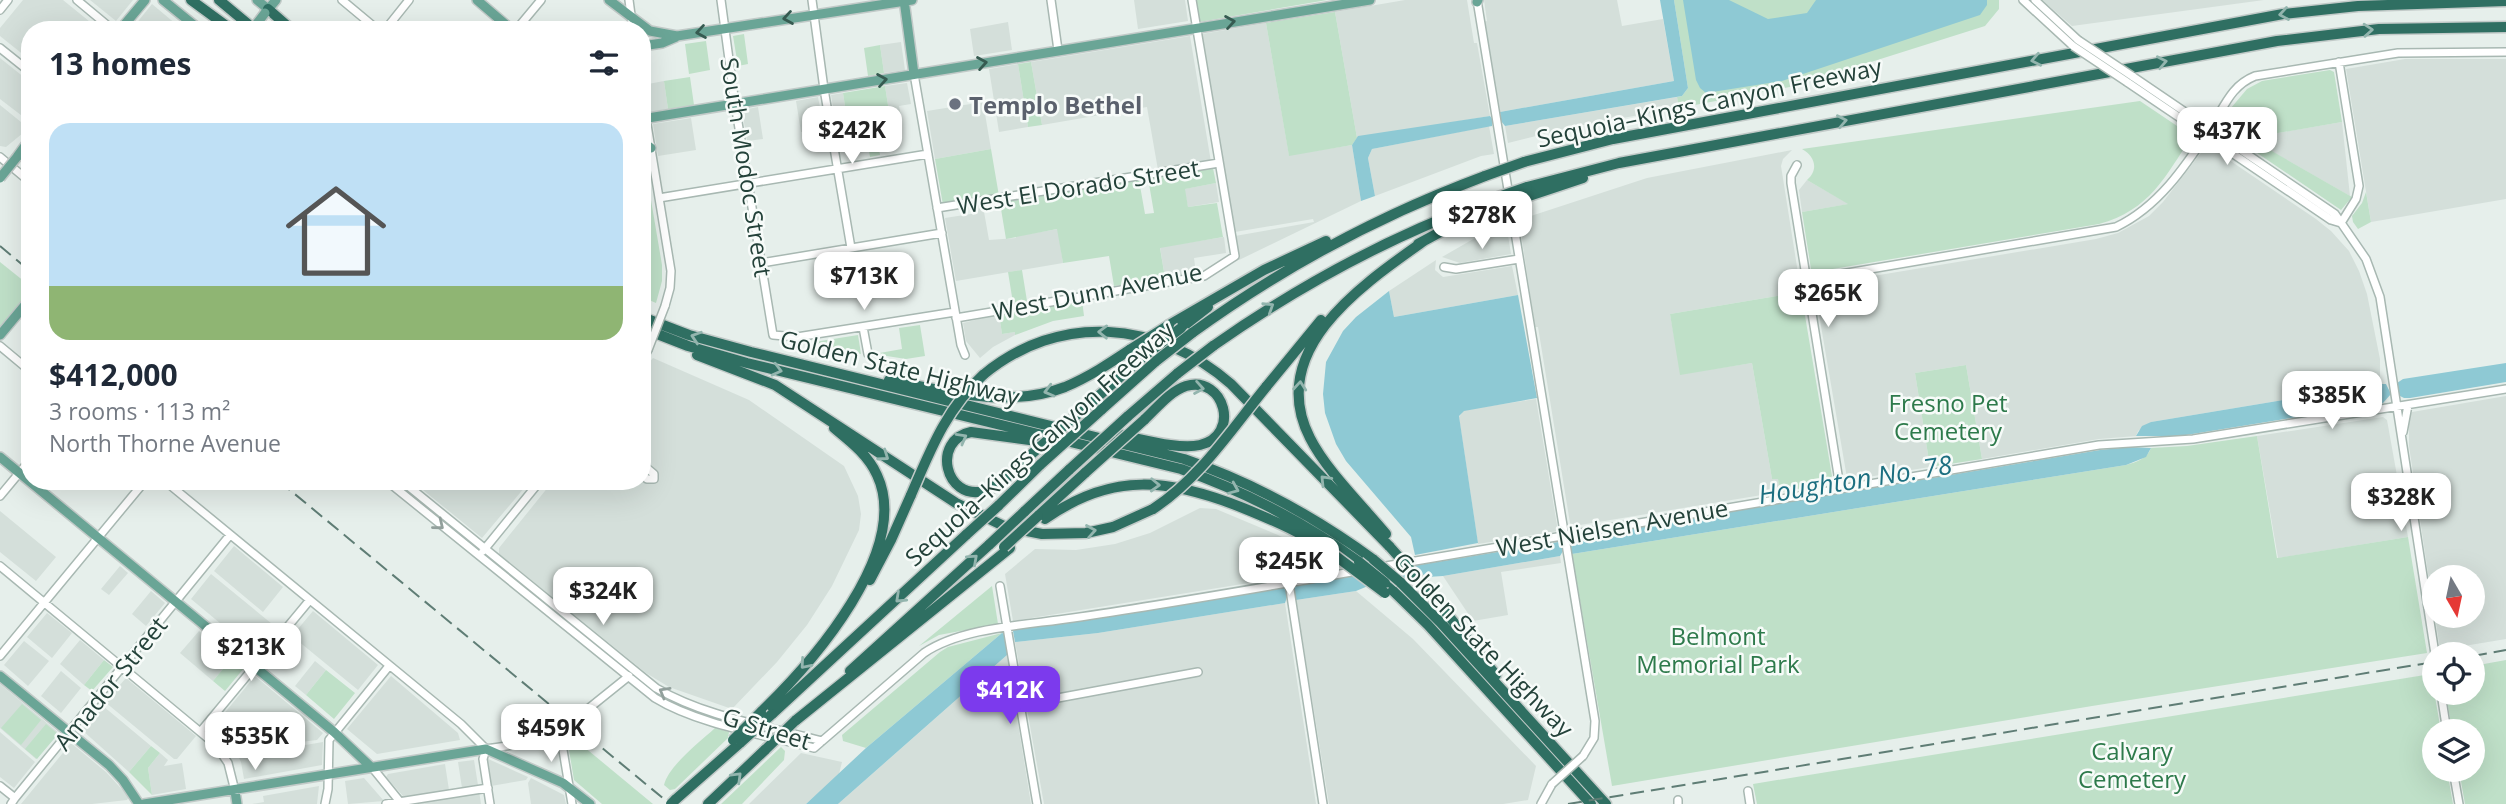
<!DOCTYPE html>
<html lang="en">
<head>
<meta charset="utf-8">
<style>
	:root { --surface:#fff; --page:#f6f6f7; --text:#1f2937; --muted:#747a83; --accent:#7c3aed }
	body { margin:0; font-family:"Open Sans",sans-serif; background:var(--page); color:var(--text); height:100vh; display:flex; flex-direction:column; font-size:26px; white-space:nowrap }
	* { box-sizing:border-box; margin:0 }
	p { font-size:23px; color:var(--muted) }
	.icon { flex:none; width:38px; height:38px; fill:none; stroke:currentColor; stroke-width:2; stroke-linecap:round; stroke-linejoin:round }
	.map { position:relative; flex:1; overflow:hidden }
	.details { position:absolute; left:21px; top:21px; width:630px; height:469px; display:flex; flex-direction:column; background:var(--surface); border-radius:28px; box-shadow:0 7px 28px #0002 }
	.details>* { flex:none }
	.needle { width:46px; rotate:171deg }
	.buttons { position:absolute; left:2422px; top:565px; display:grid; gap:14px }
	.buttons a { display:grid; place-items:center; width:63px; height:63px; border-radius:50%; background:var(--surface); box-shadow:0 7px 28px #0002; font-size:35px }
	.price { position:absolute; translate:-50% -60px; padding:0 16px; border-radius:14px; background:#fff; color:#222; font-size:23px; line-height:46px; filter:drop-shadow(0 2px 4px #0008) }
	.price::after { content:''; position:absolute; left:50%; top:42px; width:21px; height:16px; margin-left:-10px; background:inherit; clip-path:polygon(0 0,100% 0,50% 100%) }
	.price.selected { background:var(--accent); color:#fff }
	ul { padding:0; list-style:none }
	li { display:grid; align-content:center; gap:14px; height:371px; padding:0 28px }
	li span { display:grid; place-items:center; height:217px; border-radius:21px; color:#555 }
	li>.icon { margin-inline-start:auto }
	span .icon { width:126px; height:126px; fill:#fffc; stroke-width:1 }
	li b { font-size:30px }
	h2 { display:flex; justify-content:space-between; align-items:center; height:84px; padding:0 28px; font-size:30px }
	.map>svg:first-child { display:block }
	.built { fill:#d4dfda }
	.green { fill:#bfe0c8 }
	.water { fill:#8ec9d4 }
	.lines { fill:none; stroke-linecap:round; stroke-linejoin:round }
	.minor-casing { stroke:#a8b8b2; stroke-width:10 }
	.major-casing { stroke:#c2cac8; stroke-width:12 }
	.highway-casing { stroke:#c2cac8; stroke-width:13 }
	.minor { stroke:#fff; stroke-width:7 }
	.major { stroke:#6aa596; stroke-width:9 }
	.highway { stroke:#2f6f62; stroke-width:10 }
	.rail { stroke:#5f7d75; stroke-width:2; stroke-dasharray:14 7; stroke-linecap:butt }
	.minor-bridge-casing { stroke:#a8b8b2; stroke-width:10; stroke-linecap:butt }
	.major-bridge-casing { stroke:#c2cac8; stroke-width:12; stroke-linecap:butt }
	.highway-bridge-casing { stroke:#c2cac8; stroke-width:13; stroke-linecap:butt }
	.minor-bridge { stroke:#fff; stroke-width:7 }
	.major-bridge { stroke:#6aa596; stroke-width:9 }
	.highway-bridge { stroke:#2f6f62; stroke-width:10 }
	.oneway { stroke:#93b5ae }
	.oneway2 { stroke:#365b51 }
	.oneway3 { stroke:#92a09c }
	.worship-dot { fill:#6b7280; stroke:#f7fbf9; stroke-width:2.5 }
	.labels { text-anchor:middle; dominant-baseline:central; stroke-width:5; stroke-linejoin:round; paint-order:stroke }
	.street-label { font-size:24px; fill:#24423a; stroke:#f7fbf9 }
	.worship-label { font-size:24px; font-weight:bold; fill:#5b616d; stroke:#f7fbf9; text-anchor:start }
	.park-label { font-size:24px; fill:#2d7a4b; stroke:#f7fbf9 }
	.water-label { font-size:26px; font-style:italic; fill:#1c6f80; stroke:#f7fbf9 }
</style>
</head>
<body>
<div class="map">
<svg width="2506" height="804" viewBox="0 0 2506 804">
	<rect width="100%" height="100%" fill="#e6efeb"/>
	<path class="built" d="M23 0H63L100 30H30V60L0 36V28Z
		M90 0H133L116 21Z
		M1134 0H1185L1188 21 1138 29Z
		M1405 0H1467L1474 43H1477L1490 116 1357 138 1335 12Z
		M1484 0H1617L1622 26 1663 19 1674 81 1500 112 1484 22 1487 21Z
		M2042 0H2264L2072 26Z
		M152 4 183 30H131Z
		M1008 22 1012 50 974 56 970 29Z
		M1266 23 1289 155 1352 145 1361 201 1239 260 1235 236 1314 222 1313 219 1235 232 1202 34Z
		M1190 36 1211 162 1158 170 1147 107 1042 125 1031 62Z
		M901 42 905 70 884 73 880 45Z
		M0 58 30 82V122L0 99Z
		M2405 59H2506V199L2371 222 2346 69Z
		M1018 64 1028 127 999 132 989 69Z
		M664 81 668 109 651 112 648 84Z
		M907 83 911 104 899 106 901 116 890 118 885 86Z
		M843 93 848 125 836 127 831 95Z
		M818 97 824 129 801 132 796 101Z
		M1677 97 1679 108 1572 127 1508 143 1505 126Z
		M983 102 991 149 935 159 927 111Z
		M0 105 21 122 23 128V133L6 147 0 146Z
		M758 107 763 139 747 141 742 110Z
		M691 118 696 150 658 156 653 124Z
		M2342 122 2350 196 2248 138Z
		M1489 126 1494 154 1481 156 1375 196 1368 158 1372 149Z
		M2207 145 2316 219 2331 231 2349 251 2359 271 2367 294 2380 359V384L2151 422 2138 431 2136 436 2099 439 1982 459 1966 365 1915 373 1930 467 1849 480 1847 478 1815 291 1819 285 2096 239 2118 233 2149 216 2163 202Z
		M1792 150 1783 159 1781 166 1801 292 1670 314 1681 374 1752 363 1772 479 1778 478 1780 492 1574 526 1570 523 1538 327H1535L1519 220 1647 178Z
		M1807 180 1849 204 1802 212 1799 190Z
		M1216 183 1219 202 1188 207 1184 189Z
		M983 206 989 240 1016 238V236L1058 229 1063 263 956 281 945 218 977 213V207Z
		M1507 229 1511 254 1460 263 1442 257 1482 234Z
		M1224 237 1226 253 1194 258 1196 273 1165 278 1160 247Z
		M1436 260 1435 270 1443 277 1512 266 1518 295 1394 317 1389 291Z
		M999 314 1002 334 1015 332V335L993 347 980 358 966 341 963 323Z
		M653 358 749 400 844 466 858 496 861 514 859 530 832 586 807 625 777 662 732 709 669 687 646 673 499 554V548L553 481H642V371Z
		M2506 396V639L2440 650 2435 616H2473V578H2434V613L2409 446V416L2412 412Z
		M1536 399 1558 531 1478 544 1459 417 1464 410Z
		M2383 417 2387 420 2408 537 2278 558 2257 436Z
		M412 481H530L482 538Z
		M1200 508 1216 509 1278 535 1342 568 1013 621 1005 574 1035 549 1076 550 1115 544 1150 533Z
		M0 511 56 557 36 581 0 552Z
		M234 546 283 587 263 612 214 571Z
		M1560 556 1561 563 1501 572 1508 615 1473 621 1443 576Z
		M120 566 128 573 109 595 101 589Z
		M211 574 277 628 256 653 191 599Z
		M151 591 165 603 146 626 132 614Z
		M1356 591 1413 639 1536 766 1528 800 1503 804H1329L1296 600Z
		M1285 603 1316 804H1044L1015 642 1098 633Z
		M313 611 378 665 358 690 292 636Z
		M47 613 72 633 52 658 27 637Z
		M199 631 232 658 213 681 180 653Z
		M80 640 104 660 84 685 60 664Z
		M24 641 49 661 28 686 4 665Z
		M1007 655 1031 804H838L922 730Z
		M315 661 326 670 306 695 295 686Z
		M61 671 81 688 61 713 41 696Z
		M255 676 323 733 317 740 284 744 288 748 323 742 322 765 244 779 241 762 235 750 213 727Z
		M391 676 458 733 460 740 377 754 347 729Z
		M126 678 196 736 177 759H174L105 702Z
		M0 684 59 733 36 759 0 728Z
		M103 706 151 746 129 772 82 730Z
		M0 732 35 762 14 788 0 777Z
		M71 743 106 772 129 797 127 800 92 804H21Z
		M160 753 168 760 164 766 182 763 186 789 152 795 148 768Z
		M801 753 842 762 839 774 806 804H749Z
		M486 758 528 777 526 780 491 786Z
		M474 760 478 785 462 788 458 762Z
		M445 764 449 790 404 797 386 777 388 774Z
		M364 778 384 801 348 804 345 781Z
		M531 778 564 795 566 804H531L528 783Z
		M319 786 317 804H252L264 802 263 796Z
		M479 791 481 804H408Z"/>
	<path class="green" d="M1196 0H1327L1199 22Z
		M1674 0H1999V9L1985 26 1795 86 1679 108 1677 97 1682 96 1688 88Z
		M1335 12 1357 138 1352 145 1289 156 1266 23Z
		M744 34 748 64 738 66 733 36Z
		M706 41 710 70 689 74 685 44Z
		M880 45 884 73 868 76 864 48Z
		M1031 62 1042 125 1028 127 1018 64Z
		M2330 70 2334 72 2342 122 2249 138 2352 197 2341 210 2222 129 2220 121 2247 89 2262 81Z
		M690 77 694 105 668 109 664 81Z
		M885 86 890 118 848 125 843 93Z
		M2140 101 2192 136C2165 177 2150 210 2099 224L1815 272 1811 269 1802 212 1848 204 1807 180C1819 170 1815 156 1802 149Z
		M875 124 880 155 870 157 865 126Z
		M642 147 662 265V281L656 303 642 297Z
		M991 149 999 196 943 205 935 159Z
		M1213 168 1216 183 1185 189 1188 207 1217 203 1223 237 1160 248 1165 278 1114 286 1109 256 1063 263 1057 229 1006 239 1000 203 1139 180 1145 214 1154 213 1148 178Z
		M2366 192 2371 222 2358 229 2353 222 2352 216 2362 203Z
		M0 262 30 286V292L0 328Z
		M1022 270 1027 301 1013 303 1008 272Z
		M1801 292 1832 476 1826 484 1780 492 1778 479H1772L1752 363 1680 375 1670 314Z
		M1082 300 1084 316 1053 321 1015 335V332L1002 334 999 314Z
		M920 325 925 356 906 359 874 354 902 349 899 328Z
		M858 335 861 354 808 343Z
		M1966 365 1982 459 1930 467 1915 373Z
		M2257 436 2277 558 2408 537 2427 653 2092 706 1612 786 1572 554 2126 465C2136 462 2147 459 2151 448L2187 446Z
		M992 586 998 624 939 635 919 646Z
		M1002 633 866 748 843 741 842 735 940 652 948 647Z
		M232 658 244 668 225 691 213 681Z
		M104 660 113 667 92 691 84 685Z
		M2506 660V804H2465L2459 770H2473V732L2452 731 2446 693H2473V666Z
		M326 670 355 693 334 719 306 695Z
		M2431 674 2441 731 2434 732V770H2447L2453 804H1757L1753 784Z
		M22 704 41 720 21 745 1 728Z
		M46 724 58 734 37 759 25 749Z
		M715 728 729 732 728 738 675 789 670 790 664 785C669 765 700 742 715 728Z
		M566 732 653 804H602L574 780Z
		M151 746 160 753 148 768 152 795 129 772Z
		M781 747 785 751 784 760 742 804H721Z"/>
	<path class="water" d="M1660 0H1674L1688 88 1682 96 1505 126 1501 121 1500 112 1674 81Z
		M1683 0H1729L1768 19 1807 13 1816 0H1987V5L1980 15 1782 81 1706 93 1700 88 1696 80Z
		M1490 116 1493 120 1492 126 1372 149 1368 158 1375 196 1361 201 1352 145 1358 136Z
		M1389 291 1394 317 1518 295 1537 398 1464 411 1459 416 1478 543 1415 555 1411 537 1346 461 1336 444 1325 413 1323 394 1326 362 1343 331 1356 317Z
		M2506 363V382L2410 398H2404L2396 394 2397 383 2403 379Z
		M2380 384H2386L2391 394 2383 403 2180 436H2136L2142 426 2151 422Z
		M2130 447 2151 448 2146 457 2126 465 1572 554 1570 543 1573 538 2100 450Z
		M1558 542 1562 544 1563 551 1560 556 1443 576 1412 578 1368 586 1356 591 1296 600 1294 589 1297 585Z
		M1283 587 1288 594 1285 603 1098 633 1015 642 1013 631 1015 629 1074 622Z
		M1002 633 1007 635V655L838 804H806L866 748Z"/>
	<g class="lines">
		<defs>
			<path id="minor" d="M77 0 113 30
				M342 0 378 30
				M629 0 633 30
				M721 0 735 104 773 335 797 337 955 312
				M812 0 824 89 851 248
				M1051 0 1058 50
				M1477 0 1595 721 1594 738 1583 756
				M2023 0 2073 46
				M2035 0 2078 40
				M0 10 8 0
				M385 30 409 0
				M516 30 541 0
				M0 48 30 72
				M2339 62 2359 186 2356 199 2341 223
				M914 74 961 345 965 355
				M2132 76 2335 214 2366 259 2380 297 2435 654
				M2127 82 2331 220 2341 223
				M642 94 671 271 670 288 665 306
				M0 157 30 182
				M1797 165 1791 176V183L1840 487
				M659 198 928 154
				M937 208 1219 163
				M761 263 942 233
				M1444 267 1456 269 1519 259
				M1806 280 2116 227C2158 207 2185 167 2210 129 2224 108 2230 86 2255 76L2398 53 2506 52
				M956 318 1204 276 1235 256 1192 0
				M863 327 868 354
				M0 346 30 371
				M642 360 648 350
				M2403 432 2408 405
				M642 464 654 474V479
				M642 475 647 479H654
				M165 481 461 724 486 749
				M387 481 655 698C697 724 765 735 814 748L924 653C962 627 1028 625 1073 618 1169 604 1263 587 1358 571
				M402 481 656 688C706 717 767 726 822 741
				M0 496 30 460
				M483 551 540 481
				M0 566 216 745 228 763 235 791
				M1380 567 2099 445 2193 439 2506 389
				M1289 583 1323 804
				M1000 586 1037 804
				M0 656 145 481
				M2441 693 2447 732
				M1020 705 1198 672
				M201 731 309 601
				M561 738 568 725 629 676
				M561 738 572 804
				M486 749 561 738
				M486 749 483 759 490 804
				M371 766 401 803
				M2453 770 2459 804
				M0 786 15 798 11 804
				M1748 791 1750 804
				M15 798 230 535
				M1678 800V804
				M325 804 328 789 329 740 389 666
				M386 804 488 788
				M1541 804 1552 784"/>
			<path id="major" d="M163 0 200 30
				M257 0 268 9
				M477 0 512 30
				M609 0 650 31 677 36 912 0
				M904 0 914 74
				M1477 2 1478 0
				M265 13 276 0
				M120 30 145 0
				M642 46 662 43 676 37
				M642 119 1370 0
				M642 141 651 148
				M17 157 30 139
				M0 335 30 299
				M0 457 334 732 370 766
				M0 676 109 765 123 780 139 804
				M235 791 237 804
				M144 804 486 749 563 783 590 804"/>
			<path id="highway" d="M191 0 232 30
				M219 0 255 30
				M268 9 292 30
				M1524 162 1613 139 2283 14 2358 6 2506 1
				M1527 187 1619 163 2277 41 2379 29 2506 27
				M1529 196 1583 178
				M1418 244 1455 224 1491 209
				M642 317 689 335 751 352 1184 459C1254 483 1314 516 1374 560
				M1169 325 1264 270 1326 241
				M642 328 688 346 747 363 1181 469C1246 492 1304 522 1359 562
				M1181 328 1208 307
				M1192 333C1283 267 1380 215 1485 176
				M1213 346C1300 285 1390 236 1490 200
				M697 355 775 385 956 503 1006 527 1042 534 1086 533 1113 527 1153 509
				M983 375C1059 312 1158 320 1231 384L1390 547
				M889 380C946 391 1008 409 1065 387 1089 377 1110 363 1131 349
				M1266 387 1321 320
				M1086 407 1144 356
				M1101 410 1156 361
				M1127 417 1178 373
				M1120 435C1142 439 1179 450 1200 445 1241 436 1225 375 1186 386 1170 391 1156 409 1144 420
				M1027 458C1015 469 1000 487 984 491 945 501 931 440 971 432L1052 443
				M998 506 1041 464
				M1024 512 1070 469
				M1038 516 1086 472
				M1045 519C1113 471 1170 479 1243 508 1275 521 1305 534 1333 554
				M1386 534C1362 505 1326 470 1310 438 1265 350 1363 284 1424 241
				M870 580 891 540 911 495
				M1400 582 1440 622 1606 804
				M1385 583 1428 625 1591 804
				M1424 585 1496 675
				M850 671 990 544
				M761 712C812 663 912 550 877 475 868 455 851 442 834 428
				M772 714 967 534
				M795 721 1010 548
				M675 800 741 742
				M708 804 766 749"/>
		</defs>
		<use href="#minor" class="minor-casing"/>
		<use href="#major" class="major-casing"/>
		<use href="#highway" class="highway-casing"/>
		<use href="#minor" class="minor"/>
		<use href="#major" class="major"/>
		<use href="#highway" class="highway"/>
		<path class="rail" d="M0 246 30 271
			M279 481 670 804
			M2473 656 2506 650
			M1568 804 2434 662"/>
		<defs>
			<path id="minor-bridge" d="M2078 40 2132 76
				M2073 46 2127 82
				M648 350 665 306
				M1552 784 1583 756"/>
			<path id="major-bridge" d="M252 30 265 13
				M0 178 17 157"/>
			<path id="highway-bridge" d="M1485 176 1524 162
				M1490 200 1527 187
				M1491 209 1529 196
				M1131 349 1169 325
				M1144 356 1181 328
				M1156 361 1192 333
				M1178 373 1213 346
				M1027 458 1086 407
				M1041 464 1101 410
				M1070 469 1127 417
				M1086 472 1144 420
				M911 495C930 451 946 409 983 375
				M1153 509C1199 479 1231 430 1266 387
				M967 534 998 506
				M990 544 1024 512
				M1004 547 1038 516
				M1390 547 1424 585
				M1333 554 1385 593
				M1374 560 1400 582
				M1359 562 1385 583
				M733 740 761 712
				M741 742 772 714
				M766 749 795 721
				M671 804 675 800"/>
		</defs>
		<use href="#minor-bridge" class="minor-bridge-casing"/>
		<use href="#major-bridge" class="major-bridge-casing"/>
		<use href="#highway-bridge" class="highway-bridge-casing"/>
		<use href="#minor-bridge" class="minor-bridge"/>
		<use href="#major-bridge" class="major-bridge"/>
		<use href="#highway-bridge" class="highway-bridge"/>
	</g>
	<defs><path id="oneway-chevron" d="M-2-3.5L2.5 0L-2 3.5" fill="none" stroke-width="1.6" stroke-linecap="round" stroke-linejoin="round" transform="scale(1.75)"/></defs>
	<g class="oneway">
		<use href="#oneway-chevron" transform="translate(2284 14) rotate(171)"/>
		<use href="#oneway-chevron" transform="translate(2368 30) rotate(-4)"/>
		<use href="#oneway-chevron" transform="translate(2036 60) rotate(169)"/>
		<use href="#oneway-chevron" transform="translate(2162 62) rotate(-11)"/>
		<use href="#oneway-chevron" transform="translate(1842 121) rotate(-11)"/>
		<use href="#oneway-chevron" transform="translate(1269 307) rotate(-33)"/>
		<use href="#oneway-chevron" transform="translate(1103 332) rotate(-179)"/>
		<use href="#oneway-chevron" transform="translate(696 337) rotate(-162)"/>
		<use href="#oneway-chevron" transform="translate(777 370) rotate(14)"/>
		<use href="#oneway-chevron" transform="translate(1300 386) rotate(-85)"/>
		<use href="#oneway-chevron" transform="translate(1199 388) rotate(10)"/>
		<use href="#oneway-chevron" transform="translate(1049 391) rotate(165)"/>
		<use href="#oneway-chevron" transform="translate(962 438) rotate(-29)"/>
		<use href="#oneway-chevron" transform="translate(884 456) rotate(35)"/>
		<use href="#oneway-chevron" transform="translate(1325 480) rotate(-134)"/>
		<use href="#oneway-chevron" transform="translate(1155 485) rotate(2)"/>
		<use href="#oneway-chevron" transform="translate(1234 489) rotate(23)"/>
		<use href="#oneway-chevron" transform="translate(1091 531) rotate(-10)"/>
		<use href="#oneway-chevron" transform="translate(973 559) rotate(-42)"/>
		<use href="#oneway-chevron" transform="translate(900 598) rotate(137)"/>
		<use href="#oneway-chevron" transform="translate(805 664) rotate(131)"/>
		<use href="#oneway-chevron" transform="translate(737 777) rotate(-44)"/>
	</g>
	<g class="oneway2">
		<use href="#oneway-chevron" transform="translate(788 18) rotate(171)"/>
		<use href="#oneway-chevron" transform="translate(1230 22) rotate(-9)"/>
		<use href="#oneway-chevron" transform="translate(701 32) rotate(171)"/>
		<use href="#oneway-chevron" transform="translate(982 63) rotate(-10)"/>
		<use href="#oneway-chevron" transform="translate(882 80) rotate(-9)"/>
	</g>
	<g class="oneway3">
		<use href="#oneway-chevron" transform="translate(439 525) rotate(39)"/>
		<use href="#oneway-chevron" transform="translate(664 692) rotate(-150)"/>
	</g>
	<circle class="worship-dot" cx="955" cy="104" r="7"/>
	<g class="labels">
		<g class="street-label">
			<text transform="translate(1709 102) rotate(-12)">Sequoia–Kings Canyon Freeway</text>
			<text transform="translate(747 167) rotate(81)">South Modoc Street</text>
			<text transform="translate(1078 186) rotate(-9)">West El Dorado Street</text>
			<text transform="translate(1097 291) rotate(-11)">West Dunn Avenue</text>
			<text transform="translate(900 367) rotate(14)">Golden State Highway</text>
			<text transform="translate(1039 443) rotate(-42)">Sequoia–Kings Canyon Freeway</text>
			<text transform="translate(1612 527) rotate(-10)">West Nielsen Avenue</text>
			<text transform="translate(1484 644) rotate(46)">Golden State Highway</text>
			<text transform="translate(110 683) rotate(-51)">Amador Street</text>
			<text transform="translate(767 728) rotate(17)">G Street</text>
		</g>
		<g class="worship-label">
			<text x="969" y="104">Templo Bethel</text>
		</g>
		<g class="park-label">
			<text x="1948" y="402">Fresno Pet<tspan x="1948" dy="28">Cemetery</tspan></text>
			<text x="1718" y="635">Belmont<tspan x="1718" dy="28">Memorial Park</tspan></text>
			<text x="2132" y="750">Calvary<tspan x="2132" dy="28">Cemetery</tspan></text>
		</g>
		<g class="water-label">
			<text transform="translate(1855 479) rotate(-9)">Houghton No. 78</text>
		</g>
	</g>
</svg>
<div class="buttons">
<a><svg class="needle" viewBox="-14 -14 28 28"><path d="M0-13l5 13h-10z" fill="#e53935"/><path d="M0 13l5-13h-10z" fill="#747a83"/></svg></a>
<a><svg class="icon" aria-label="locate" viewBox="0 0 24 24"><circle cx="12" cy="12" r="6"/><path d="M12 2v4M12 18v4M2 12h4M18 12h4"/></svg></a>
<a><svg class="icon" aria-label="layers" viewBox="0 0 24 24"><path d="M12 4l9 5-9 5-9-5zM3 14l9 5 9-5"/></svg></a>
</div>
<b class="price" style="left:852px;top:166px">$242K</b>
<b class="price" style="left:2227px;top:167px">$437K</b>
<b class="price" style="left:1482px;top:251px">$278K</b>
<b class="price" style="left:864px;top:312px">$713K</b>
<b class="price" style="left:1828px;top:329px">$265K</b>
<b class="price" style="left:2332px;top:431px">$385K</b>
<b class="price" style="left:2401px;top:533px">$328K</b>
<b class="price" style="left:1289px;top:597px">$245K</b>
<b class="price" style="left:603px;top:627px">$324K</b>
<b class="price" style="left:251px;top:683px">$213K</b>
<b class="price selected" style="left:1010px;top:726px">$412K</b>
<b class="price" style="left:551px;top:764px">$459K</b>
<b class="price" style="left:255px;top:772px">$535K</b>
<section class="details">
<h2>13 homes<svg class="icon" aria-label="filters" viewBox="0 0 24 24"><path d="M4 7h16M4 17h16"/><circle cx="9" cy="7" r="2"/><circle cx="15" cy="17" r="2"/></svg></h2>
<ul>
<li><span style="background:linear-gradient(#bfe0f5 75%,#8fb573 0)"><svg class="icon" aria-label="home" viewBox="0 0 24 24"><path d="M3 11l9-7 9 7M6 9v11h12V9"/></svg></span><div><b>$412,000</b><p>3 rooms · 113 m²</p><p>North Thorne Avenue</p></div></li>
</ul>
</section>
</div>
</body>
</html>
